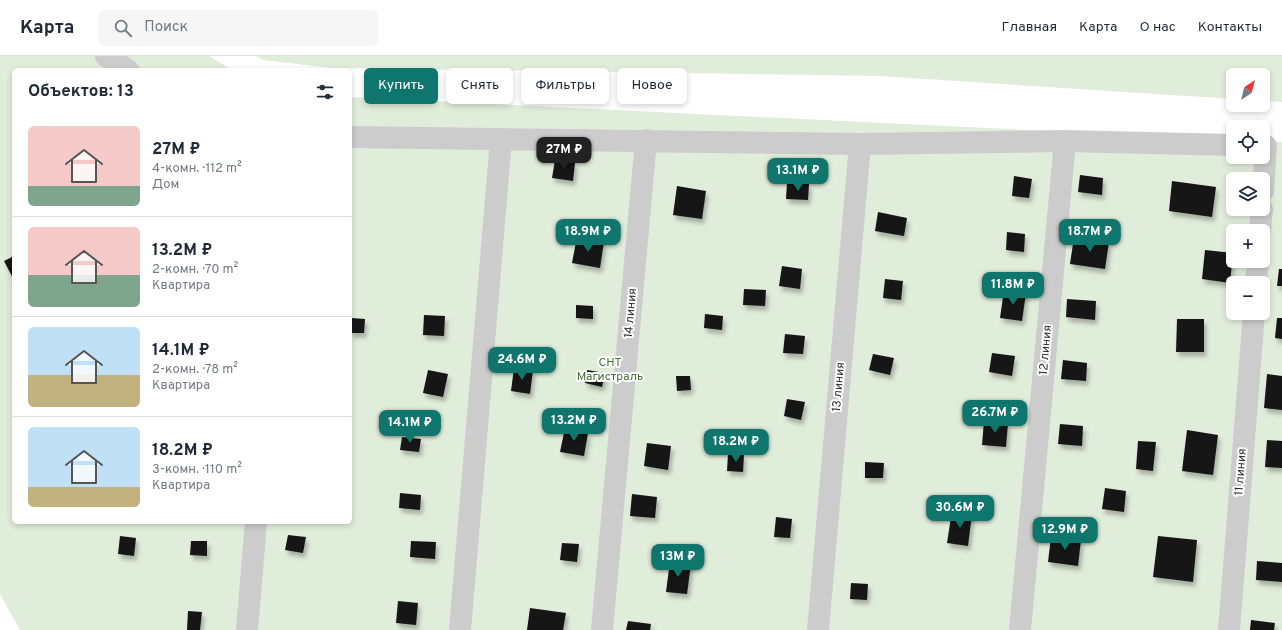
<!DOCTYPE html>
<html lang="ru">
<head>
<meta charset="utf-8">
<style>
	:root { --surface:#fff; --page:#f6f6f7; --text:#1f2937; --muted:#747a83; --line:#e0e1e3; --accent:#0f766e }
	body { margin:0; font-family:Overpass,sans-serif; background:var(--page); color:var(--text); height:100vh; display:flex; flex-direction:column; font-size:15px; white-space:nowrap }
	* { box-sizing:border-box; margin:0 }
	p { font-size:13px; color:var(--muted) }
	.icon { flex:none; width:22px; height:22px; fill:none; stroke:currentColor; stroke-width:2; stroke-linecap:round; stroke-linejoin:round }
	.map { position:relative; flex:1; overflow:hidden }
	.details { position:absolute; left:12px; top:12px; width:340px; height:456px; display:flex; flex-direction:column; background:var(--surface); border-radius:6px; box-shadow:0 2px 6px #0003 }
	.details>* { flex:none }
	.hud { position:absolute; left:364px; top:12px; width:380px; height:36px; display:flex; gap:8px }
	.needle { width:26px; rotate:35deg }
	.tools { position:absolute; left:1226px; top:12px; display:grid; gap:8px }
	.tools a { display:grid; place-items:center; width:44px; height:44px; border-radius:6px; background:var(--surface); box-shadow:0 2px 6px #0003; font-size:20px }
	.price { position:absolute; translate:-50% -34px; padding:0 9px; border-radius:8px; background:var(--accent); color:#fff; font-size:13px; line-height:26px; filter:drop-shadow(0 1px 2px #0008) }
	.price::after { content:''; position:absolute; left:50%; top:24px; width:12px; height:9px; margin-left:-6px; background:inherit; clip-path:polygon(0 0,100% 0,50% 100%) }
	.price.selected { background:#222; color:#fff }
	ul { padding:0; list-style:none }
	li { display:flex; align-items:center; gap:12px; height:100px; padding:0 16px }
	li+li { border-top:1px solid var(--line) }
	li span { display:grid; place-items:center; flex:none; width:112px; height:80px; border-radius:6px; color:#555 }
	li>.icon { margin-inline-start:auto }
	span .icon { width:48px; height:48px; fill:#fffc; stroke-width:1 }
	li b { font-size:17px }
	h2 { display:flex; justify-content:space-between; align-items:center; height:48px; padding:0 16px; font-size:17px }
	.tag { padding:0 14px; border-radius:6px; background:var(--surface); box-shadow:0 2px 6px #0003; font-size:14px; line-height:36px }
	.tag.selected { background:var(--accent); color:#fff }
	header { display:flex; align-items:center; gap:24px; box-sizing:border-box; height:56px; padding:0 20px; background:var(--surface); border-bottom:1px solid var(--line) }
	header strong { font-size:19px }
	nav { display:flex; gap:22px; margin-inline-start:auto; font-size:14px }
	.search { width:280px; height:36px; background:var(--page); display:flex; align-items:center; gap:10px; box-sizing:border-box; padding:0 14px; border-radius:6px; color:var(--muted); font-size:15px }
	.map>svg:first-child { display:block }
	.green { fill:#e1eddb; fill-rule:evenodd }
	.building { fill:#161616; filter:url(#shadow) }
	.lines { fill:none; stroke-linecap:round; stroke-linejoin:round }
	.minor { stroke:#ccc; stroke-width:22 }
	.labels { text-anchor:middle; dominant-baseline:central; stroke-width:4; stroke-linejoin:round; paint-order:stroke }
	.street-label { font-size:12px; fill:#2f2f2f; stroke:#fff }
	.park-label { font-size:12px; fill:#486e38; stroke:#fff }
</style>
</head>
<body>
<header>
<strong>Карта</strong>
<div class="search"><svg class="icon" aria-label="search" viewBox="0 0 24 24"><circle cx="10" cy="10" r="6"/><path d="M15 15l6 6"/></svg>Поиск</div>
<nav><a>Главная</a><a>Карта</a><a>О нас</a><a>Контакты</a></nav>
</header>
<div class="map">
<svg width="1282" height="574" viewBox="0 0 1282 574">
	<defs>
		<filter id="shadow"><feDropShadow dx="2.5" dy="4.5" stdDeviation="2" flood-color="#0004"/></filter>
	</defs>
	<rect width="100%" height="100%" fill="#fff"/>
	<path class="green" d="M0 0H209L232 14H14V466H350V41L1233 84V101H1263V85L1282 86V574H20L0 538ZM1233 123H1263V153H1233ZM1233 175H1263V205H1233ZM1233 227H1263V257H1233Z
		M256 0H1282V46L1263 45V19H1233V43L879 20 331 12 263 4Z"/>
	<path class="building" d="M555 104 575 107 573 125 552 122Z
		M1080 119 1103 122 1102 139 1078 136Z
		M1014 120 1032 123 1029 142 1012 140Z
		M1172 125 1216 131 1212 161 1169 155Z
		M787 127 809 128 808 144 786 143Z
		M677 130 706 135 702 163 673 159Z
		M878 156 907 162 904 180 875 175Z
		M1007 176 1025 178 1024 196 1006 194Z
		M577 181 604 186 600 212 572 207Z
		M1074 181 1109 186 1105 213 1070 208Z
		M1205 194 1233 197 1230 227 1202 223Z
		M14 200V224L4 205Z
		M782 210 802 213 800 233 779 230Z
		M1279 213H1282V230H1277Z
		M885 223 903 225 901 244 883 242Z
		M744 233 766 234 765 250 743 249Z
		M1004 234 1026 237 1022 265 1000 262Z
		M1067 243 1096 245 1095 264 1066 261Z
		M576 249 593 250V263L576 262Z
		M705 258 723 260 722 274 704 272Z
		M424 259 445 260 444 280 423 279Z
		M351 262 365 263 364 277H350Z
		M1277 262H1282V283L1275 282Z
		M1177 263H1204V296H1176Z
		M785 278 805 280 803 298 783 297Z
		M992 297 1015 300 1012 320 989 316Z
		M873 298 894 302 890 319 869 314Z
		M1063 304 1087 307 1086 325 1061 323Z
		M514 312 533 314 530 338 511 335Z
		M428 314 448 318 443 341 423 337Z
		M587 314 605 317 602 331 585 327Z
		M1267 318 1282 320V354L1264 352Z
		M676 320H690L691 334 677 335Z
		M787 343 805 346 801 364 784 360Z
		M984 365 1008 367 1006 391 982 389Z
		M1060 368 1083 370 1082 390 1058 388Z
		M565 372 588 377 584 400 560 396Z
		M1187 374 1218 379 1213 419 1182 415Z
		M402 381 421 383 419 396 400 394Z
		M1267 384 1282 385V412L1265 411Z
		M1138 385 1156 386 1153 415 1136 413Z
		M647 387 671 390 668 414 644 410Z
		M728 398 744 399 743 416 727 415Z
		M865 406 884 407 883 422H865Z
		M1105 432 1126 435 1124 456 1102 453Z
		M400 437 421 439 420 454 399 452Z
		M632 438 657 441 655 462 630 460Z
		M952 455 972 458 968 490 947 487Z
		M776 461 792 463 790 482 774 481Z
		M288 479 306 481 303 497 285 494Z
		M120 480 136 482 134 500 118 498Z
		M1158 480 1197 484 1193 526 1153 521Z
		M1051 481 1081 484 1078 510 1048 506Z
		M191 485H207V500L190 499Z
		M411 485 436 486 435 503 410 501Z
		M562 487 579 488 577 506 560 504Z
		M670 505 691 508 687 538 666 536Z
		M1257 505 1282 507V526L1256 524Z
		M851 527 868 528 867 544 850 543Z
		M398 545 418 547 416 569 396 567Z
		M530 552 566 557 563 574H527Z
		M188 555 202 556 200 574H187Z
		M1251 564 1275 567 1274 574H1250Z
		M628 565 651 568 650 574H626Z"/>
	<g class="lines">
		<path class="minor" d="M106 0 128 14
			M350 81 860 88 1065 85 1233 89
			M1263 135 1266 90
			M1260 175 1262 153
			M1256 227 1258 205
			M247 574 256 466
			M460 574 501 83
			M602 574 646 84
			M818 574 860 88
			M1020 574 1065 85
			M1229 574 1254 257"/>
	</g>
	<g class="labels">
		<g class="street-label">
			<text transform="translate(631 257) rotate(-85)">14 линия</text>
			<text transform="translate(1046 294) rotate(-85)">12 линия</text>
			<text transform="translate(839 331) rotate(-85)">13 линия</text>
			<text transform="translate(1241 416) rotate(-86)">11 линия</text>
		</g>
		<g class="park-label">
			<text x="610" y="307">СНТ<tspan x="610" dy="14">Магистраль</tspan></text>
		</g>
	</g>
</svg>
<div class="tools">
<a><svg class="needle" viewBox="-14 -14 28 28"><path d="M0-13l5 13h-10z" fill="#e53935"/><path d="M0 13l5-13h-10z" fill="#747a83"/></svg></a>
<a><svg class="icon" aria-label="locate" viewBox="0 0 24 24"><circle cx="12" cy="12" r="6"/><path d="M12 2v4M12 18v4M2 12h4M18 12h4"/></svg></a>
<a><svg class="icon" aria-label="layers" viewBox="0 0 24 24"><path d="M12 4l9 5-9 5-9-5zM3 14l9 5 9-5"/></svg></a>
<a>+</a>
<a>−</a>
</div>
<b class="price selected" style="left:564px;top:115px">27M ₽</b>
<b class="price" style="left:798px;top:136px">13.1M ₽</b>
<b class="price" style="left:588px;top:197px">18.9M ₽</b>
<b class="price" style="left:1090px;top:197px">18.7M ₽</b>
<b class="price" style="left:1013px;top:250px">11.8M ₽</b>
<b class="price" style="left:522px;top:325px">24.6M ₽</b>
<b class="price" style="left:995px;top:378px">26.7M ₽</b>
<b class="price" style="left:574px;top:386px">13.2M ₽</b>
<b class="price" style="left:410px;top:388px">14.1M ₽</b>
<b class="price" style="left:736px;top:407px">18.2M ₽</b>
<b class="price" style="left:960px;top:473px">30.6M ₽</b>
<b class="price" style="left:1065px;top:495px">12.9M ₽</b>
<b class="price" style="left:678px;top:522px">13M ₽</b>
<div class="hud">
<a class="tag selected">Купить</a>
<a class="tag">Снять</a>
<a class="tag">Фильтры</a>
<a class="tag">Новое</a>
</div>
<section class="details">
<h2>Объектов: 13<svg class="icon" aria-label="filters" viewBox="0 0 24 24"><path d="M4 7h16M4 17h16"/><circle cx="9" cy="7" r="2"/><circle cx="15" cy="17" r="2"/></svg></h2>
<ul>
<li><span style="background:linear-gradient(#f6c9c9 75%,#7fa58c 0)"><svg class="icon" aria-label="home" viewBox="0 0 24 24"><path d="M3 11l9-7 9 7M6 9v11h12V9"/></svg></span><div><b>27M ₽</b><p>4-комн. · 112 m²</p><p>Дом</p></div></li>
<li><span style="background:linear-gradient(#f6c9c9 60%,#7fa58c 0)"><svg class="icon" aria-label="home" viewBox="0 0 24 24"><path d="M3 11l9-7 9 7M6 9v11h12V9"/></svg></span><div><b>13.2M ₽</b><p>2-комн. · 70 m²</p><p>Квартира</p></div></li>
<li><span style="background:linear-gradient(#bfe0f5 60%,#c2b280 0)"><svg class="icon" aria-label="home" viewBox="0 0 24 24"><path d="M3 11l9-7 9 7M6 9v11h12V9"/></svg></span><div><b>14.1M ₽</b><p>2-комн. · 78 m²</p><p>Квартира</p></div></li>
<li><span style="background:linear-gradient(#bfe0f5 75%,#c2b280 0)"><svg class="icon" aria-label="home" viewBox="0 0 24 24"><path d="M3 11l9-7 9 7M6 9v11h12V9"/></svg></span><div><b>18.2M ₽</b><p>3-комн. · 110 m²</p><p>Квартира</p></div></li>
</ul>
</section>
</div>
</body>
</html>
